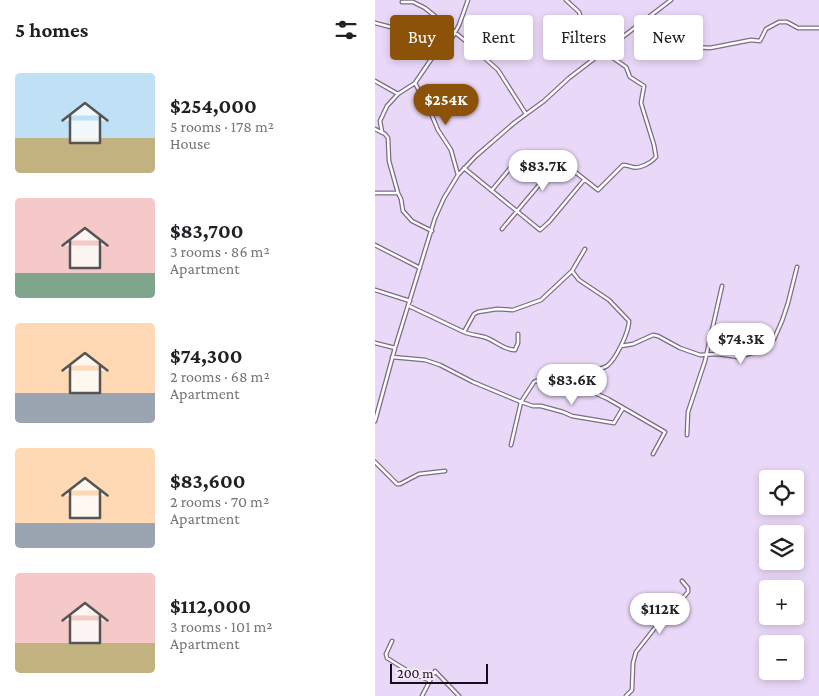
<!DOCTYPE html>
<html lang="en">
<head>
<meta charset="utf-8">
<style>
	:root { --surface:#fff; --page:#f6f6f6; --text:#202124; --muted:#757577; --accent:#8b5208 }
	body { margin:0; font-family:"Crimson Pro",serif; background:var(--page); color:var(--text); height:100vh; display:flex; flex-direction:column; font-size:19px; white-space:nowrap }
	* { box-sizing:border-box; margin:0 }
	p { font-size:16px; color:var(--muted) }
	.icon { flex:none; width:28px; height:28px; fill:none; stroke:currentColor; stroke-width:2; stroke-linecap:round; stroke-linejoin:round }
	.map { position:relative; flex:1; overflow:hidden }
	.details { display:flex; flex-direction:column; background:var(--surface); width:375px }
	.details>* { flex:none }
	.hud { position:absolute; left:15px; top:15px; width:354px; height:45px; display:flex; gap:10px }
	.tools { position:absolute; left:384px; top:470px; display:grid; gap:10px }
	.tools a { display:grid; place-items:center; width:45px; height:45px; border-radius:5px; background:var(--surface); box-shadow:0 2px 8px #0003; font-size:25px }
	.scale { position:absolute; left:15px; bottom:12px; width:98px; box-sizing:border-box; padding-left:5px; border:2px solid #150f1a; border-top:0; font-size:14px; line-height:18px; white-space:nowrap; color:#150f1a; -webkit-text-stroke:4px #f4e9fc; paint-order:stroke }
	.price { position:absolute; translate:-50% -42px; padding:0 11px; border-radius:18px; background:#fff; color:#222; font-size:16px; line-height:32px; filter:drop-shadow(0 1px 2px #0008) }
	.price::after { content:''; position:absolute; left:50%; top:30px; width:15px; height:11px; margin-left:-8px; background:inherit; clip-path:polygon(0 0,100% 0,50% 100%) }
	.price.current { background:var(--accent); color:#fff }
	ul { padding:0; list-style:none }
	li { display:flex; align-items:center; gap:15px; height:125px; padding:0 15px }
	li span { display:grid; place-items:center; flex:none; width:140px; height:100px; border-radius:5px; color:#555 }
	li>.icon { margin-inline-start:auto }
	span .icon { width:60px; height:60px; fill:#fffc; stroke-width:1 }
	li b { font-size:21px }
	h2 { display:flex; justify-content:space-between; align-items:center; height:60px; padding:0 15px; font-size:21px }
	.chip { padding:0 18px; border-radius:5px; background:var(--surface); box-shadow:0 2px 8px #0003; font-size:18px; line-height:45px }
	.chip.current { background:var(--accent); color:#fff }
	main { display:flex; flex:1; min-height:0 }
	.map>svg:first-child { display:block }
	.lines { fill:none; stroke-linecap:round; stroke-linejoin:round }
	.street-casing { stroke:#7c6c88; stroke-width:5 }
	.street { stroke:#fff; stroke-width:2.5 }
</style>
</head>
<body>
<main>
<section class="details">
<h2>5 homes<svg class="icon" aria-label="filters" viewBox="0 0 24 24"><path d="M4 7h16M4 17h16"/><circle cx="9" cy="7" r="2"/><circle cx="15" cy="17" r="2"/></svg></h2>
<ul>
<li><span style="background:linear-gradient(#bfe0f5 65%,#c2b280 0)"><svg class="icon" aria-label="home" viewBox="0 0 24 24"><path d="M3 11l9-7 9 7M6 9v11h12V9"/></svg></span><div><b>$254,000</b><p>5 rooms · 178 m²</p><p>House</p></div></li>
<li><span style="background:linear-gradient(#f6c9c9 75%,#7fa58c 0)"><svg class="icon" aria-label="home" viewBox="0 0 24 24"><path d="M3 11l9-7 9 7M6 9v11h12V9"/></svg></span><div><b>$83,700</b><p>3 rooms · 86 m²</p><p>Apartment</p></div></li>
<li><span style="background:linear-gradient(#ffd9b3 70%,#9aa5b1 0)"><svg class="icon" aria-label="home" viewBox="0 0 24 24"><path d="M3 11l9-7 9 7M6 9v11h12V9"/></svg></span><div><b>$74,300</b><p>2 rooms · 68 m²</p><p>Apartment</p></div></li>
<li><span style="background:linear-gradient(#ffd9b3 75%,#9aa5b1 0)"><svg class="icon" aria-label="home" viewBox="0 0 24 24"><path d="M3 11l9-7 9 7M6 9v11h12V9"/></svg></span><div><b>$83,600</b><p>2 rooms · 70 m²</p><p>Apartment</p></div></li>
<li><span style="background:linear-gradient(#f6c9c9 70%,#c2b280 0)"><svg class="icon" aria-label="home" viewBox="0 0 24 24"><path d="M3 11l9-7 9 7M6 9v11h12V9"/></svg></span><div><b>$112,000</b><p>3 rooms · 101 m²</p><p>Apartment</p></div></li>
</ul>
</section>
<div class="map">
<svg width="444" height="696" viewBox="0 0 444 696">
	<rect width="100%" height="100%" fill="#ead8f8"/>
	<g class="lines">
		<defs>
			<path id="street" d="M191 0 204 12 220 57
				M27 2H38L50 8 93 43 123 70 151 114
				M0 23 27 30 60 55
				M266 23 299 44 305 46 335 48 376 40 385 41 391 29 404 22H412L423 28H444
				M0 81 23 94
				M40 83 55 111 63 130 76 150 83 175
				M0 129 10 134 13 138 14 161 23 193 26 199 28 211 37 221 57 231
				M7 132 5 121 12 106 23 94 40 83 57 58 77 38 84 25 93 0
				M89 168 165 230 174 222 209 180
				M117 190 136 167
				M0 193H23
				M127 229 185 160 223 190 248 165C251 165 254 166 257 167 265 169 276 163 281 157L279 145 266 103 269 86 255 77 251 67 228 51
				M0 245 45 268
				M0 290 35 301
				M34 306 89 332 99 314 103 312 122 309 138 310 166 300 197 271 210 249
				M89 332C96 335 102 335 109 337 120 340 128 350 140 350L143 343V334
				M0 343 20 348
				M246 346 258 344 278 335 283 336 305 348 325 355 343 354 363 357 387 350 394 346 399 339 407 321 413 303 422 267
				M17 357 50 360 65 365 98 382 146 402 159 382 161 381 207 387C210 383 211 377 215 374 220 369 227 369 232 366 241 359 254 332 254 321L234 300 204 280 197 271
				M207 387 233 399 290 432 278 454
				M0 421 20 348 60 218 69 198 83 175 101 156 139 123 169 101 194 78 296 0
				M312 435 313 412 330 361 347 286
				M136 445 146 402 158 406H166L188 412 197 416 239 423 248 408
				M0 462 22 484H25L44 474 70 471
				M17 641 11 654 12 658 36 673 54 680
				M47 696 60 671 84 696
				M251 696 257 690 258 663 261 652 279 629 291 618 313 592V588L307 581"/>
		</defs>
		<use href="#street" class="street-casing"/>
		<use href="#street" class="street"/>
	</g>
</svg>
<div class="tools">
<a><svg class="icon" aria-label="locate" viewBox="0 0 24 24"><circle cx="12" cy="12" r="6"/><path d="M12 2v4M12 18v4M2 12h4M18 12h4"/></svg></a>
<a><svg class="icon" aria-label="layers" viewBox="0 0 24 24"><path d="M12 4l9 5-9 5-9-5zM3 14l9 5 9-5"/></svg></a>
<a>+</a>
<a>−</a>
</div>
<div class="scale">200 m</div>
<b class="price current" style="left:71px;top:126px">$254K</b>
<b class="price" style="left:168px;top:192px">$83.7K</b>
<b class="price" style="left:366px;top:365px">$74.3K</b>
<b class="price" style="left:197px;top:406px">$83.6K</b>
<b class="price" style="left:285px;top:635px">$112K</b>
<div class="hud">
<a class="chip current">Buy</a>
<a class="chip">Rent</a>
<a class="chip">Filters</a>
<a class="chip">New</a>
</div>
</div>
</main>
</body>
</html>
